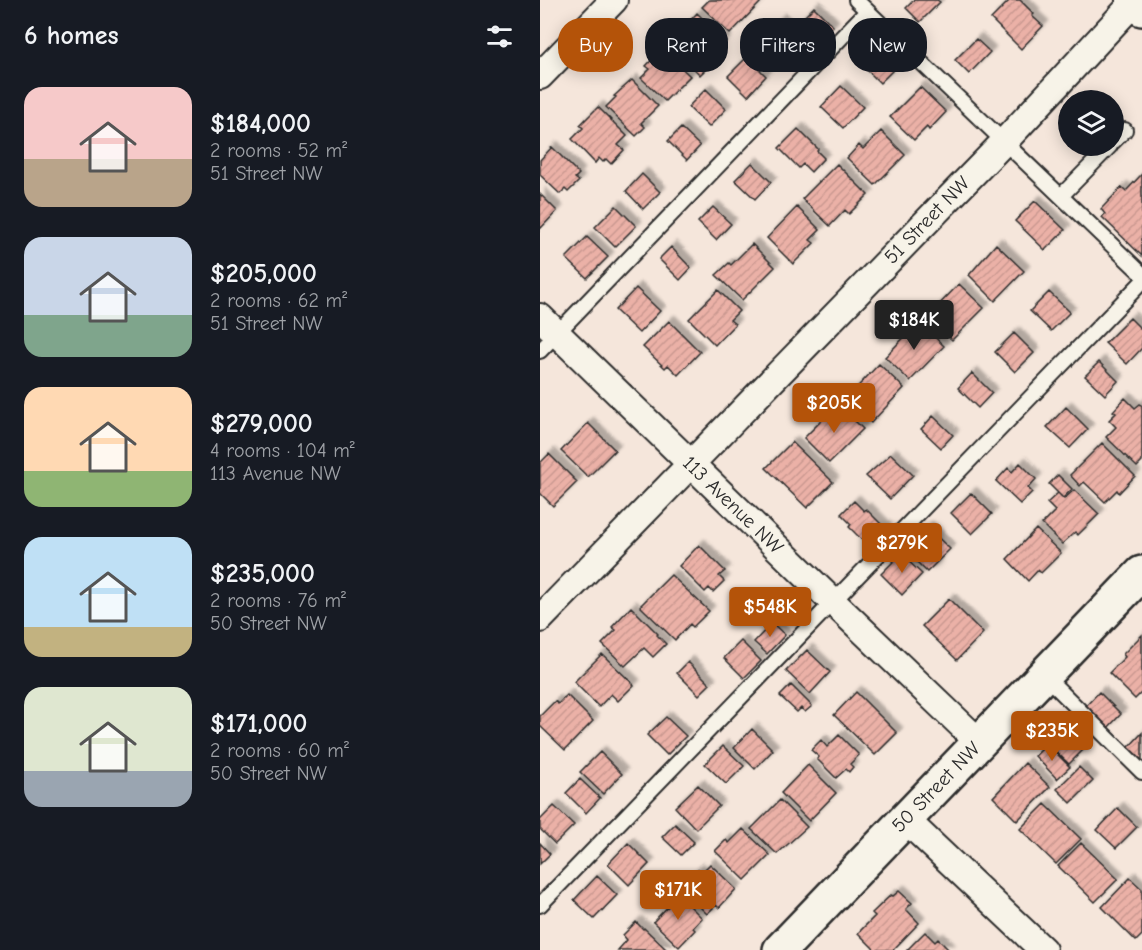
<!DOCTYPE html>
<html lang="en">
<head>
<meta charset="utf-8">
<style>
	:root { --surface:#171b24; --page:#242831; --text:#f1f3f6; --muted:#9ea1a6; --accent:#b45309 }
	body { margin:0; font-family:"Comic Neue",sans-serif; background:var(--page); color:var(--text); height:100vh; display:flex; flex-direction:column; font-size:22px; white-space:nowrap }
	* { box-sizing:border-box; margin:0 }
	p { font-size:20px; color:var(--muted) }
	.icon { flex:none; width:33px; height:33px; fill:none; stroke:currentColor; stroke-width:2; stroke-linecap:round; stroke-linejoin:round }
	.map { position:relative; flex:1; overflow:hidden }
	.sheet { display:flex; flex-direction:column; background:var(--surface); width:540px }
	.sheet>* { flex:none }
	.guide { position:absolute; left:18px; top:18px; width:494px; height:54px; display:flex; gap:12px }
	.fabs { position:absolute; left:518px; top:90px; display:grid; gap:12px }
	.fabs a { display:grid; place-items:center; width:66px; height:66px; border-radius:50%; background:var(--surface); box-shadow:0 3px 15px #0003; font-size:30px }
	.price { position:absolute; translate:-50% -51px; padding:0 14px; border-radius:6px; background:var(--accent); color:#fff; font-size:20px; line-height:39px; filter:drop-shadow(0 2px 3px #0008) }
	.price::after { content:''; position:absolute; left:50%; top:36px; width:18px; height:14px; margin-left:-9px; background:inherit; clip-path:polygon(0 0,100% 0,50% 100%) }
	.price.selected { background:#222; color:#fff }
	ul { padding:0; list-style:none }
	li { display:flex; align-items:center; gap:18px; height:150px; padding:0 24px }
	li span { display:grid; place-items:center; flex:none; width:168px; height:120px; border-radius:18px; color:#555 }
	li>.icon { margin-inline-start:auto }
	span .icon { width:72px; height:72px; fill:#fffc; stroke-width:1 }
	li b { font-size:26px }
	h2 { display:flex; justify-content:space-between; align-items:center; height:72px; padding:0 24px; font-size:26px }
	.pill { padding:0 21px; border-radius:24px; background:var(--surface); box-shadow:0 3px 15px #0003; font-size:21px; line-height:54px }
	.pill.selected { background:var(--accent); color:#fff }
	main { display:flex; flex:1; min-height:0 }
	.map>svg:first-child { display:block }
	.building { fill:url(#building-hatch); stroke:#2b2b2b; stroke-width:1.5; filter:url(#shadow) }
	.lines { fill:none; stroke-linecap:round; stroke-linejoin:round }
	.service-casing { stroke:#2b2b2b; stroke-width:18 }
	.minor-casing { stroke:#2b2b2b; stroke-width:30 }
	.secondary-casing { stroke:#2b2b2b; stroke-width:38 }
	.service { stroke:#f7f3e8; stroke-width:14 }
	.minor { stroke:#f7f3e8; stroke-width:26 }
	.secondary { stroke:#f7f3e8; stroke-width:33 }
	.labels { text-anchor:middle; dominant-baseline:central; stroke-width:5; stroke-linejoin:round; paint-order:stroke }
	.street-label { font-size:20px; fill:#2b2b2b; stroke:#f7f3e8 }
</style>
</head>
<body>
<main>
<section class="sheet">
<h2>6 homes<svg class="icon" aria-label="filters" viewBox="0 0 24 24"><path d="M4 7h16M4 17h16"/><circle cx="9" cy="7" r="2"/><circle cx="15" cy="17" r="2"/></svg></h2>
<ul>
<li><span style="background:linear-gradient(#f6c9c9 60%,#b9a48a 0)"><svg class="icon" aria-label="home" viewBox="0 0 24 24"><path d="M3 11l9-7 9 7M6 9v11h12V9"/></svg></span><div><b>$184,000</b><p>2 rooms · 52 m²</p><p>51 Street NW</p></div></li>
<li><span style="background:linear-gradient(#c9d6e8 65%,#7fa58c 0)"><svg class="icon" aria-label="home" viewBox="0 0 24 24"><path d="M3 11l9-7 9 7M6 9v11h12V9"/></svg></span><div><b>$205,000</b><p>2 rooms · 62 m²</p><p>51 Street NW</p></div></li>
<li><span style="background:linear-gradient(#ffd9b3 70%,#8fb573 0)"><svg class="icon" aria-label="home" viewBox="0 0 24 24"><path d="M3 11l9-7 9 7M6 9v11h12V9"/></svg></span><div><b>$279,000</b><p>4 rooms · 104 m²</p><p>113 Avenue NW</p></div></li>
<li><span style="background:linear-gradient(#bfe0f5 75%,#c2b280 0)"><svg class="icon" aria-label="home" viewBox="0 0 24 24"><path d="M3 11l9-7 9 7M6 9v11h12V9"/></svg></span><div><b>$235,000</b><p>2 rooms · 76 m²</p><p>50 Street NW</p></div></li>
<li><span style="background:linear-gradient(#dfe7d0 70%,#9aa5b1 0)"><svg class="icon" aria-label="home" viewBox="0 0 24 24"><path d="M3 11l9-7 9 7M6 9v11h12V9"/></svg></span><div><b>$171,000</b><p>2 rooms · 60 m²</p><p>50 Street NW</p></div></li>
</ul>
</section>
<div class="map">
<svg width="602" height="950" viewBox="0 0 602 950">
	<defs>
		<pattern id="building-hatch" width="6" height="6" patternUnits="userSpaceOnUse" patternTransform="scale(1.5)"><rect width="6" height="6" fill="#ebb1a7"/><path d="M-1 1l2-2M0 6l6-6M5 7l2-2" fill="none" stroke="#ca9890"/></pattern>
		<filter id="shadow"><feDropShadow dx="5.5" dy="-5.5" stdDeviation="1.5" flood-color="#0004"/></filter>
	</defs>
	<rect width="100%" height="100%" fill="#f5e6db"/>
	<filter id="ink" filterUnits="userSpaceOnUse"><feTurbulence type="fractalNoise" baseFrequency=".0167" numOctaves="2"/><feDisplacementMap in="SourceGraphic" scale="12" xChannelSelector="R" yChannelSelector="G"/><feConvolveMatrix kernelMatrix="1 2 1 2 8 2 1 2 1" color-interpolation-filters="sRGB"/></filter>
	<g filter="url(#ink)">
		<path class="building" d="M169 0H217L220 3 190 34 162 7Z
			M374 0H397L400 2 380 22 366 8Z
			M470 0H480L494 14 492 16 503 26 481 49 451 19Z
			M274 7 293 26 273 46 254 27Z
			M157 13 186 41 167 60 171 64 160 75 129 43Z
			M240 19 260 39 243 56 223 36Z
			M436 39 450 52 429 74 415 60Z
			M338 45 358 65 340 83 320 63Z
			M122 49 150 76 125 101 101 78 110 69 106 66Z
			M207 57 226 76 208 96 188 76Z
			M92 80 118 106 101 123 105 127 96 136 66 107 76 97 74 96Z
			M301 86 323 107 303 128 281 107Z
			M380 87 406 112 389 130 387 127 374 140 350 117Z
			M166 89 186 109 169 127 148 107Z
			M58 107 87 136 78 145 84 150 71 164 66 159 63 162 59 158 55 163 32 139 43 128 40 125Z
			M141 128 160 146 147 160 128 141Z
			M258 129 278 149 277 151 284 158 271 172 263 164 259 168 239 148Z
			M341 131 365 155 335 185 307 158 319 145 323 149Z
			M12 147 39 174 35 178 39 181 28 192 25 189 20 194 0 175V160Z
			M212 163 231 182 215 199 195 180Z
			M297 164 328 195 309 214 305 210 290 226 262 199Z
			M102 174 120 192 103 209 86 191Z
			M602 174V256L562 217 565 214 561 209 582 187 586 191Z
			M0 194 17 211 0 229Z
			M495 201 525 230 505 250 475 221Z
			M76 206 96 226 75 247 55 227Z
			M173 207 191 224 176 240 158 222Z
			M257 207 280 230 270 240 274 243 253 264 227 238Z
			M47 237 68 257 47 278 26 258Z
			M212 244 235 267 202 300 176 275 189 263 191 265Z
			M456 244 484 271 455 301 429 275Z
			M131 247 151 268 140 280 119 259Z
			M419 284 444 308 412 340 387 317Z
			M96 288 120 311 99 333 75 310Z
			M178 290 199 311 190 320 195 324 175 345 149 319Z
			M509 292 530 312 511 331 490 311Z
			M590 318 602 330V348L587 364 565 343Z
			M129 321 160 352 138 375 128 365 125 368 103 347Z
			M379 322 404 346 370 381 345 357Z
			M474 333 494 353 475 372 455 352Z
			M559 362 578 381 565 395 545 376Z
			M339 364 364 388 331 423 306 399Z
			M432 373 452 393 438 408 418 388Z
			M585 398 595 408 600 404 602 406V462L597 467 566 437 576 427 569 420 576 413 573 411Z
			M298 404 323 429 289 463 264 438Z
			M526 407 548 429 530 448 507 427Z
			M393 416 413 435 401 448 381 429Z
			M48 423 75 450 48 477 21 451Z
			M252 442 293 482 267 508 226 468Z
			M562 443 595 476 579 493 577 490 565 502 544 482 540 486 530 475Z
			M9 454 37 482 13 506 0 493V463Z
			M351 454 373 475 350 499 326 476Z
			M480 463 496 479 488 488 492 492 480 504 456 481 468 468 472 472Z
			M518 475 532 489 523 498 509 484Z
			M534 490 559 514 538 535 535 532 522 544 502 524 515 511 507 503 518 493 524 499Z
			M431 493 452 514 432 534 411 513Z
			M314 501 324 511 326 509 346 529 329 547 309 527 311 524 301 514Z
			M387 527 410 549 387 572 365 550Z
			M496 529 521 553 501 573 498 570 488 581 467 559Z
			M159 545 185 571 179 576 184 581 173 592 169 588 165 592 139 566Z
			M361 554 382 574 362 595 341 574Z
			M131 575 169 611 153 627 150 624 135 640 100 606Z
			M409 599 443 633 417 660 382 626Z
			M91 607 118 634 117 635 126 644 113 657 104 648 85 666 62 644 76 630 72 627Z
			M232 623 245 635 227 654 214 642Z
			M602 635V692L595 699 569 673 585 657 583 654Z
			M201 641 221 661 204 678 184 658Z
			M267 650 290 672 270 694 246 671Z
			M62 654 94 685 78 701 71 694 59 707 34 682Z
			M148 662 170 684 159 695 137 673Z
			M251 685 272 706 265 712 261 708 257 712 240 696Z
			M316 692 357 733 335 755 294 715Z
			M559 692 581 714 566 730 544 708Z
			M27 695 53 721 25 750 0 726V716L15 701 18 704Z
			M126 717 146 736 127 755 107 735Z
			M523 728 545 748 529 764 508 744Z
			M212 729 233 750 215 769 194 748Z
			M602 733V762L588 748Z
			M299 735 319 755 310 764 313 767 309 772 306 769 296 778 277 759 279 757 271 750 281 740 287 747Z
			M507 744 530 767 517 779 495 756Z
			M183 746 204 766 186 784 165 764Z
			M60 752 82 774 63 794 40 772Z
			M485 763 510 787 477 821 453 797Z
			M268 765 296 793 269 821 241 793Z
			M539 767 553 781 531 803 517 789Z
			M40 779 60 798 46 813 26 793Z
			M158 785 179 806 156 829 135 807Z
			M240 800 267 827 237 854 211 829Z
			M505 804 541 839 516 864 480 829Z
			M14 806 34 825 15 844 0 829V820Z
			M578 808 597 827 576 848 557 830Z
			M135 824 154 842 141 855 122 837Z
			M203 829 230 855 205 880 175 851 186 840 189 843Z
			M0 843 10 854 0 864Z
			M88 843 109 864 89 885 68 864Z
			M541 843 578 879 555 902 518 866Z
			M170 864 196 889 179 908 176 905 167 914 140 887 158 869 161 873Z
			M57 876 77 895 54 919 34 900Z
			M590 878 602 889V935L596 941 562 907Z
			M359 891 372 903 366 909 379 923 353 950H335L318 933 335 916 332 913 351 895 353 896Z
			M139 895 162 918 153 928 155 930 139 947 113 922Z
			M96 922 103 929 104 928 127 950H78L87 940 83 935Z
			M385 932 395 942 398 939 409 950H367Z"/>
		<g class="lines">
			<defs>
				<path id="service" d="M316 0 602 274
					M573 142 585 130
					M521 196 570 146
					M0 351 327 11
					M504 675 602 772
					M0 905 602 282"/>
				<path id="minor" d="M0 76 74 0
					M0 317 293 602 439 742
					M0 619 464 142 596 0
					M365 819 503 950"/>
				<path id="secondary" d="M593 0 602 9
					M240 950 602 573"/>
			</defs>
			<use href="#service" class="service-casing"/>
			<use href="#minor" class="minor-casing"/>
			<use href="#secondary" class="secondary-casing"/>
			<use href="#service" class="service"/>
			<use href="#minor" class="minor"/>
			<use href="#secondary" class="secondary"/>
		</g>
	</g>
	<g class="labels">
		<g class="street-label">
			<text transform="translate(387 220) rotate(-46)">51 Street NW</text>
			<text transform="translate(193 505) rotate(44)">113 Avenue NW</text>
			<text transform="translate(396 787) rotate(-46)">50 Street NW</text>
		</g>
	</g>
</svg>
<div class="fabs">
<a><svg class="icon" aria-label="layers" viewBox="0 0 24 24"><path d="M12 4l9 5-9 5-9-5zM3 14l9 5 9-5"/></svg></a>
</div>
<b class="price selected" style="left:374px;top:351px">$184K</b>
<b class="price" style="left:294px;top:434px">$205K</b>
<b class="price" style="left:362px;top:574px">$279K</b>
<b class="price" style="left:230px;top:638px">$548K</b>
<b class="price" style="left:512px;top:762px">$235K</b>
<b class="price" style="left:138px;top:921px">$171K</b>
<div class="guide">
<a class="pill selected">Buy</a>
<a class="pill">Rent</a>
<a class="pill">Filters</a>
<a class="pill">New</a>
</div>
</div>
</main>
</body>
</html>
